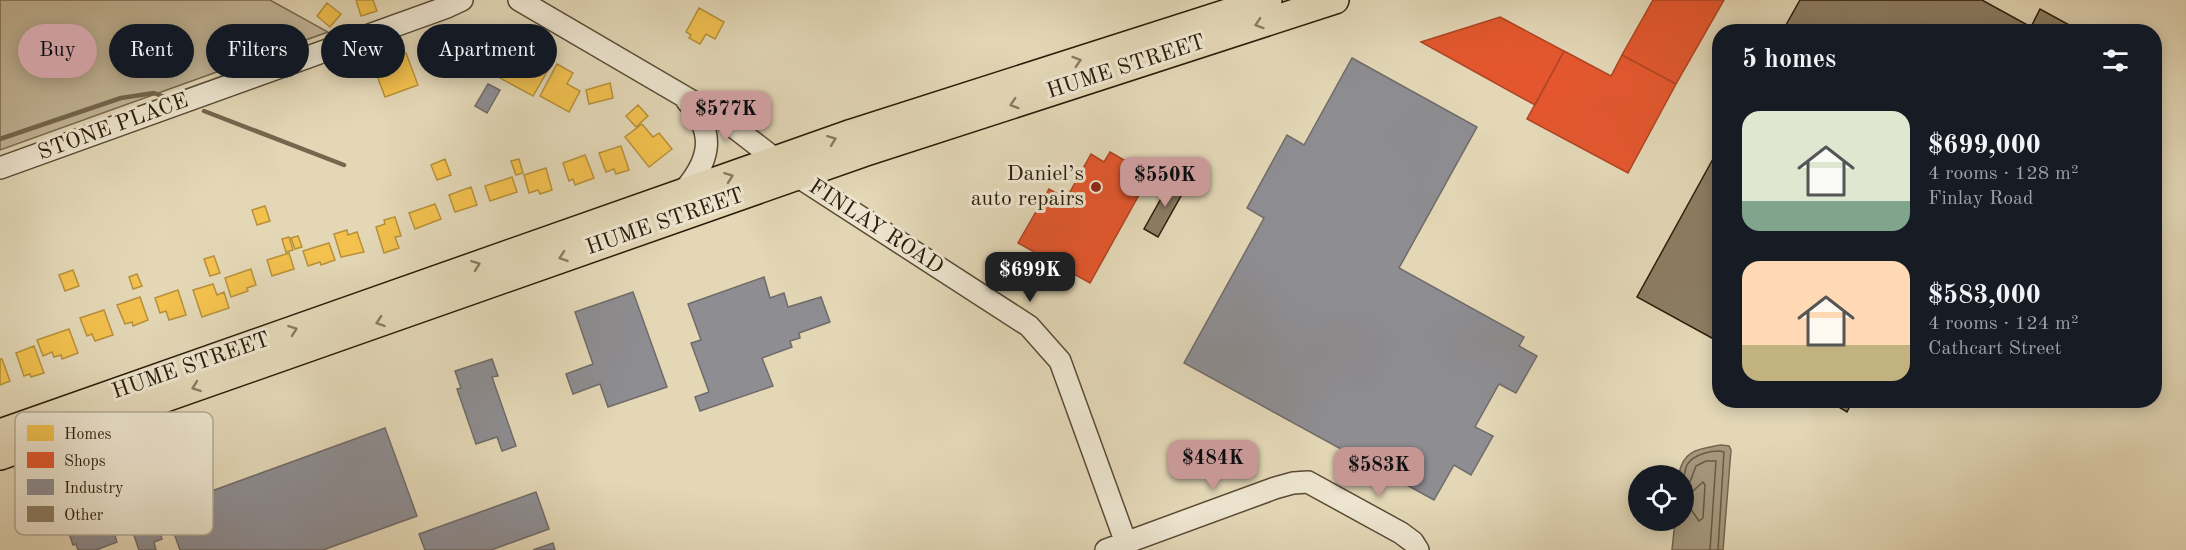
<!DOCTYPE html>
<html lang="en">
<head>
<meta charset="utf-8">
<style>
	:root { --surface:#171b24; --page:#242831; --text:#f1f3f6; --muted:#9ea1a6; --accent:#c59692 }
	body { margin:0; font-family:"Old Standard TT",serif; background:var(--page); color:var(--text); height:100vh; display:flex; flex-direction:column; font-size:22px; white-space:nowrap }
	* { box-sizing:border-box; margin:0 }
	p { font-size:20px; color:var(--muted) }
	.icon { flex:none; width:33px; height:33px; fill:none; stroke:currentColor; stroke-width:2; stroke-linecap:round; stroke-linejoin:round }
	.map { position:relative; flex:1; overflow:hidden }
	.sheet { position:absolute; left:1712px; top:24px; width:450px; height:384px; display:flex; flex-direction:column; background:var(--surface); border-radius:24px; box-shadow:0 3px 15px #0003 }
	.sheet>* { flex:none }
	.top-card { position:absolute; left:18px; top:24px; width:570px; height:54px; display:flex; gap:12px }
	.tools { position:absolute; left:1628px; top:465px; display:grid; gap:12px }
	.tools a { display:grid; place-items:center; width:66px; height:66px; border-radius:50%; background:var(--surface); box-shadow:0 3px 15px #0003; font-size:30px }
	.price { position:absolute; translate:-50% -51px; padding:0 14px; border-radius:12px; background:var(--accent); color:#111; font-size:20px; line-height:39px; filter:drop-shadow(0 2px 3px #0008) }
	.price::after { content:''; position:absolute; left:50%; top:36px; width:18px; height:14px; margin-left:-9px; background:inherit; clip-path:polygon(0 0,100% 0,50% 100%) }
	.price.selected { background:#222; color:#fff }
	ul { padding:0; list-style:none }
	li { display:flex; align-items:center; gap:18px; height:150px; padding:0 30px }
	li span { display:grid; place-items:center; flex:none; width:168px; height:120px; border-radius:18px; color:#555 }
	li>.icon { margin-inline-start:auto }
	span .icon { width:72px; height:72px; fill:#fffc; stroke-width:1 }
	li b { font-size:26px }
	h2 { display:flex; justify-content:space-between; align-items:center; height:72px; padding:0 30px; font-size:26px }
	.pill { padding:0 21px; border-radius:27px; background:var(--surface); box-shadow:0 3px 15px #0003; font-size:21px; line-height:54px }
	.pill.selected { background:var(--accent); color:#111 }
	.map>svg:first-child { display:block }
	.green { fill:#c4b799; stroke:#786a52; stroke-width:1.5 }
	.water { fill:#a5977c; stroke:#75664e; stroke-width:1.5 }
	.homes { fill:#f2c14e; stroke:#b7903a; stroke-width:1.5 }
	.shops { fill:#e4572e; stroke:#ad4523; stroke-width:1.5 }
	.industry { fill:#8d8d92; stroke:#706b69; stroke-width:1.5 }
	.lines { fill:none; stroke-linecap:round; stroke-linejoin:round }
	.shore { stroke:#695a43; stroke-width:1.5 }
	.stream { stroke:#75664e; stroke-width:4.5 }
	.building { fill:#8c7d63; stroke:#2d1c0a; stroke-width:1.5 }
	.minor-casing { stroke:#5a4b35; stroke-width:24 }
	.major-casing { stroke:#2d1c0a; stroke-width:30 }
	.minor { stroke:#ede5d0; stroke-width:21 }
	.major { stroke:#e3d7b6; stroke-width:27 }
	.oneway { stroke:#887a60 }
	.poi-dot { fill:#8f2418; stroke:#ede5d0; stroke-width:2 }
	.labels { text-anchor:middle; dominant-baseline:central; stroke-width:6; stroke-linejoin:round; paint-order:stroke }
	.street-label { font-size:22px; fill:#2d1c0a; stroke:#ede5d0 }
	.poi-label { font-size:22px; fill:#2d1c0a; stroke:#ede5d0; text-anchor:end }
	.key { fill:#ede5d0; stroke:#b3a995; stroke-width:1.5 }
	.key-label { font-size:16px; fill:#2d1c0a }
</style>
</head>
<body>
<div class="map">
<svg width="2186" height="550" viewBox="0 0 2186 550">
	<rect width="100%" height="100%" fill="#e3d7b6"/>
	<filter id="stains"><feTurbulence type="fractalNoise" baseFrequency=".00333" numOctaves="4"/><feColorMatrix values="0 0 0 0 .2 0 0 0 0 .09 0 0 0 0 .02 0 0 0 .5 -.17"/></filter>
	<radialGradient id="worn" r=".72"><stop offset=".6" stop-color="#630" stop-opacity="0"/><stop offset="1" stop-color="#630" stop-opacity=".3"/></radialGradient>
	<path class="green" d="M0 0H270L328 32 0 150Z"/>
	<path class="water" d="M1721 445 1729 446 1731 450 1723 550H1672L1675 521 1683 520V476L1679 475C1682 450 1699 449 1721 445Z"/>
	<path class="homes" d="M356 0H373L377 11 361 16Z
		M327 3 341 14 330 27 317 16Z
		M699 8 724 22 715 39 706 34 700 44 689 38 691 35 686 32Z
		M406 53 418 85 385 97 376 73 397 66 394 57Z
		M514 53 548 70 533 96 500 78Z
		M557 64 573 73 567 84 580 91 569 112 540 96Z
		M610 83 613 98 589 104 586 90Z
		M638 105 648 116 636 127 626 116Z
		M642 124 653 137 659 133 672 149 649 167 625 137Z
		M621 146 629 170 616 174 614 169 606 172 599 153Z
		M585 155 594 178 575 185 573 179 569 181 563 163Z
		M445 159 451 175 437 180 431 165Z
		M519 159 523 173 516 175 511 161Z
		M546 168 552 190 540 194 538 190 529 193 524 175Z
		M512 177 517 192 490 201 485 186Z
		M471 187 477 205 455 212 449 195Z
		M435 204 441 219 415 229 409 213Z
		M265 206 270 221 257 225 252 210Z
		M395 217 401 236 395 237 399 248 384 253 376 227 385 224 384 220Z
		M347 230 348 235 357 232 364 252 341 257 334 234Z
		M298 236 302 247 295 249 291 238Z
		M289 237 293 250 286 252 282 239Z
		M329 243 335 260 321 265 320 262 308 266 303 251Z
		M289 253 294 269 272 276 267 260Z
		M214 256 220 273 210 276 204 259Z
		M251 269 256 285 247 288 248 291 231 297 225 278Z
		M73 270 79 286 65 291 59 275Z
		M137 274 142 286 133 289 129 277Z
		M213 284 217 295 224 292 229 308 202 317 193 290Z
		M178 290 186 315 169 320 166 311 160 313 155 298Z
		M140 297 148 320 133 326 132 322 125 324 117 305Z
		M104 310 113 335 95 341 92 334 87 336 80 318Z
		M69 329 78 353 62 359 61 355 54 357 52 352 43 356 37 340Z
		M34 346 44 373 31 377 30 374 24 376 16 353Z
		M0 359H2L10 381 0 385Z"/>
	<path class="shops" d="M1653 0H1724L1676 84 1622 55Z
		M1500 17 1564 51 1535 105 1421 42Z
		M1564 51 1611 76 1622 55 1676 84 1628 173 1527 119Z
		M1110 152 1138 168 1133 178 1143 183 1136 194 1139 195 1090 283 1018 243 1049 189 1066 199 1091 154 1104 162Z"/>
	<path class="industry" d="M1352 58 1477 127 1399 268 1524 337 1519 346 1537 356 1516 393 1499 384 1475 427 1493 436 1471 475 1454 465 1434 500 1184 363 1264 218 1247 208 1287 135 1304 145Z
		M488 84 500 90 487 113 475 106Z
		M764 277 770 298 784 293 788 307 821 297 830 322 799 333 800 338 790 341 792 347 762 358 773 386 700 411 695 397 709 392 691 343 701 340 688 304Z
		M633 292 667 387 608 407 600 384 573 394 566 374 593 364 575 312Z
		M492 359 498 376 492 377 516 446 502 451 497 437 476 444 457 389 461 388 455 371Z
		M385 428 417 516 323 550H180L165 508Z
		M536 492 549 529 491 550H425L419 534Z
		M78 504 81 512 102 505 106 506 117 542 96 550H78L76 544 73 545 61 510Z
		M146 522 150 531 158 528 162 539 154 542 156 550H139L131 527Z
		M553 543 555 550H533Z"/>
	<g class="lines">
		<path class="shore" d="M1683 479C1685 475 1685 469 1687 465 1693 454 1715 449 1724 452L1718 550
			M1703 482 1705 485 1703 518 1699 521 1684 499Z
			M1683 488 1690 482 1696 466 1706 461H1716L1710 550"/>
		<path class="stream" d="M204 111 344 165
			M0 139 121 98 154 93 167 98"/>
	</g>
	<path class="building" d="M1800 0H1982L2031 27 2040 9 2082 32H1782Z
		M1719 148V342L1637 297Z
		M1172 179 1186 187 1158 237 1144 229Z
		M1827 400H1853L1847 412Z"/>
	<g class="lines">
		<defs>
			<path id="minor" d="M519 0 726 121 797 176 1029 326 1060 361 1126 543
				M0 168 447 7 462 0
				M681 194C709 163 718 134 687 101
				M1106 550 1275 488 1293 483 1308 482 1401 533 1413 542 1418 550"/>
			<path id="major" d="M0 433 852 133 1268 0
				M0 456 863 153 1335 0"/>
		</defs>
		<use href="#minor" class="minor-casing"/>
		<use href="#major" class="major-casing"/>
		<use href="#minor" class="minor"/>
		<use href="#major" class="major"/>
	</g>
	<defs><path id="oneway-chevron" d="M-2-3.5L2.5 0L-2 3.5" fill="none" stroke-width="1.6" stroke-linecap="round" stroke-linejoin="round" transform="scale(1.5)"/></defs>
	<g class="oneway">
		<use href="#oneway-chevron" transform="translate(1259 24) rotate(162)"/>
		<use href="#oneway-chevron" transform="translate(1077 61) rotate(-18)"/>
		<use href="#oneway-chevron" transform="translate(1014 104) rotate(162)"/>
		<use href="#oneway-chevron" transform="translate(832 140) rotate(-20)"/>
		<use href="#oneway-chevron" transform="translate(729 177) rotate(-20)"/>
		<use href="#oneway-chevron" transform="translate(563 257) rotate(161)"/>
		<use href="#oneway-chevron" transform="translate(476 265) rotate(-20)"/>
		<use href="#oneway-chevron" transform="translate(380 322) rotate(161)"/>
		<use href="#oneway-chevron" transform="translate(293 330) rotate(-20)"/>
		<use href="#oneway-chevron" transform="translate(196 387) rotate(160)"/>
	</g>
	<circle class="poi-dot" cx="1096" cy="187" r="6"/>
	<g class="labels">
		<g class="street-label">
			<text transform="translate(1126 67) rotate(-18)">HUME STREET</text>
			<text transform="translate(113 127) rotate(-20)">STONE PLACE</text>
			<text transform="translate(665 222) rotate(-19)">HUME STREET</text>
			<text transform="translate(876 227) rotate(33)">FINLAY ROAD</text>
			<text transform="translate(191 366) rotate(-19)">HUME STREET</text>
		</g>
		<g class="poi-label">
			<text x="1084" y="174">Daniel’s<tspan x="1084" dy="25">auto repairs</tspan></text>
		</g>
	</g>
	<rect x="15" y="412" width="198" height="123" rx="9" class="key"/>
	<rect x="27" y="425" width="27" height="16" fill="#f2c14e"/>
	<rect x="27" y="452" width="27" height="16" fill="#e4572e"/>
	<rect x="27" y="479" width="27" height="16" fill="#8d8d92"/>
	<rect x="27" y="506" width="27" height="16" fill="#8c7d63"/>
	<g class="key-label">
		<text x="64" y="439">Homes</text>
		<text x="64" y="466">Shops</text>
		<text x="64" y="493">Industry</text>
		<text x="64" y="520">Other</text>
	</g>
	<rect width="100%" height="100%" filter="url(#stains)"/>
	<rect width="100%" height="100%" fill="url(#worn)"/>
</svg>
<div class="tools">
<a><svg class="icon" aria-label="locate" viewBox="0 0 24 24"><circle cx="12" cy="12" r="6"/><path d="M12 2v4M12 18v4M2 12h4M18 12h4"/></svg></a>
</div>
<b class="price" style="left:726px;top:142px">$577K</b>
<b class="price" style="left:1165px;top:208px">$550K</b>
<b class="price selected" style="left:1030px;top:303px">$699K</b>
<b class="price" style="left:1213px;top:491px">$484K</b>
<b class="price" style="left:1379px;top:498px">$583K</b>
<div class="top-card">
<a class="pill selected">Buy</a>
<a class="pill">Rent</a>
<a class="pill">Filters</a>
<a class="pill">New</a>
<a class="pill">Apartment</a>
</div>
<section class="sheet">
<h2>5 homes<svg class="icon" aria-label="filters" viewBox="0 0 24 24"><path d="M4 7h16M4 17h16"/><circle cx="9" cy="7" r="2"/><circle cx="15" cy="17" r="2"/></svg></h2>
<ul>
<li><span style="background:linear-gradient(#dfe7d0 75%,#7fa58c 0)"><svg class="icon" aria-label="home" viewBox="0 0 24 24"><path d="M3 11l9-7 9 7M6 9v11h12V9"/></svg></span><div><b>$699,000</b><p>4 rooms · 128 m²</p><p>Finlay Road</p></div></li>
<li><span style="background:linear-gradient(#ffd9b3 70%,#c2b280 0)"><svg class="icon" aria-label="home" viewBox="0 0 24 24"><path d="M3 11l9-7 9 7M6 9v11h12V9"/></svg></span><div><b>$583,000</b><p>4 rooms · 124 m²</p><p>Cathcart Street</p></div></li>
</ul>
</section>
</div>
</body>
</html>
